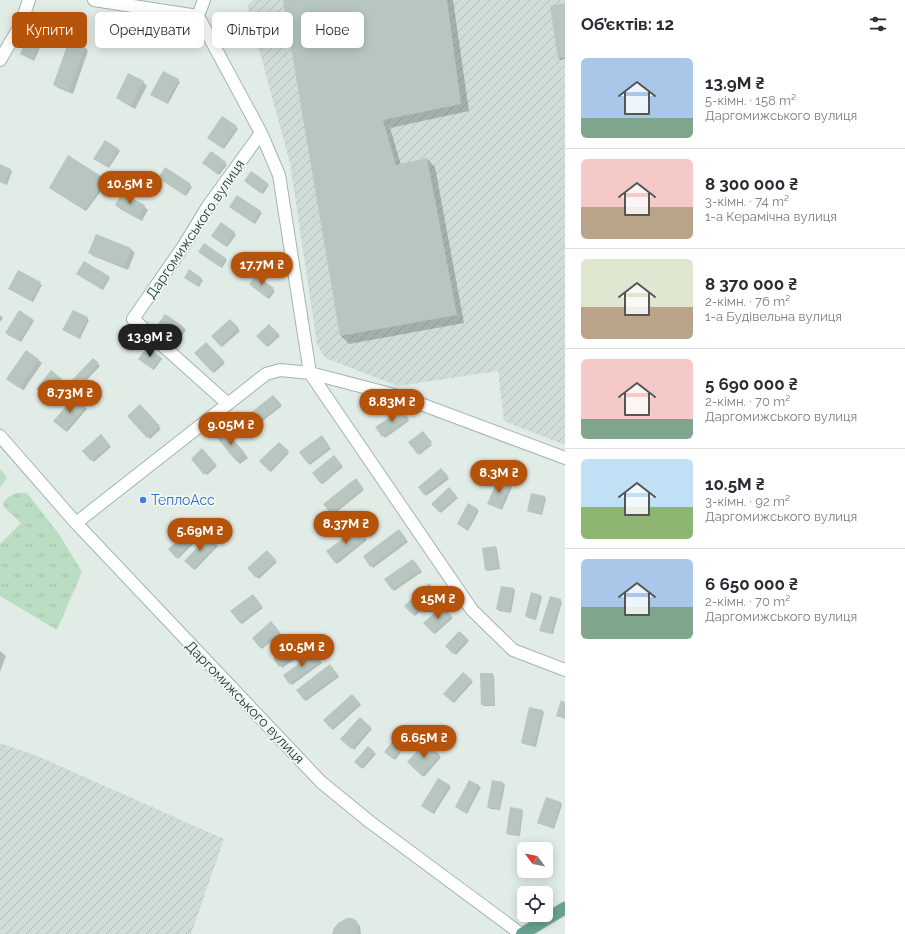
<!DOCTYPE html>
<html lang="uk">
<head>
<meta charset="utf-8">
<style>
	:root { --surface:#fff; --page:#f7f7f7; --text:#2b2b33; --muted:#7c7c81; --line:#e1e1e2; --accent:#b45309 }
	body { margin:0; font-family:Raleway,sans-serif; background:var(--page); color:var(--text); height:100vh; display:flex; flex-direction:column; font-size:15px; white-space:nowrap }
	* { box-sizing:border-box; margin:0 }
	p { font-size:13px; color:var(--muted) }
	.icon { flex:none; width:22px; height:22px; fill:none; stroke:currentColor; stroke-width:2; stroke-linecap:round; stroke-linejoin:round }
	.map { position:relative; flex:1; overflow:hidden }
	.drawer { display:flex; flex-direction:column; background:var(--surface); width:340px }
	.drawer>* { flex:none }
	.guide { position:absolute; left:12px; top:12px; width:380px; height:36px; display:flex; gap:8px }
	.needle { width:26px; rotate:302deg }
	.fabs { position:absolute; left:517px; top:842px; display:grid; gap:8px }
	.fabs a { display:grid; place-items:center; width:36px; height:36px; border-radius:6px; background:var(--surface); box-shadow:0 2px 10px #0003; font-size:20px }
	.price { position:absolute; translate:-50% -34px; padding:0 9px; border-radius:14px; background:var(--accent); color:#fff; font-size:13px; line-height:26px; filter:drop-shadow(0 1px 2px #0008) }
	.price::after { content:''; position:absolute; left:50%; top:24px; width:12px; height:9px; margin-left:-6px; background:inherit; clip-path:polygon(0 0,100% 0,50% 100%) }
	.price.active { background:#222; color:#fff }
	ul { padding:0; list-style:none }
	li { display:flex; align-items:center; gap:12px; height:100px; padding:0 16px }
	li+li { border-top:1px solid var(--line) }
	li span { display:grid; place-items:center; flex:none; width:112px; height:80px; border-radius:6px; color:#555 }
	li>.icon { margin-inline-start:auto }
	span .icon { width:48px; height:48px; fill:#fffc; stroke-width:1 }
	li b { font-size:17px }
	h2 { display:flex; justify-content:space-between; align-items:center; height:48px; padding:0 16px; font-size:17px }
	.chip { padding:0 14px; border-radius:6px; background:var(--surface); box-shadow:0 2px 10px #0003; font-size:14px; line-height:36px }
	.chip.active { background:var(--accent); color:#fff }
	main { display:flex; flex:1; min-height:0 }
	.map>svg:first-child { display:block }
	.industrial { fill:url(#industrial-furrows) }
	.grass { fill:url(#grass-tufts) }
	.shadow { fill:#0003 }
	.building { fill:#b7c7c0 }
	.lines { fill:none; stroke-linecap:round; stroke-linejoin:round }
	.minor-casing { stroke:#a5b4ae; stroke-width:14 }
	.tertiary-casing { stroke:#a5b4ae; stroke-width:14 }
	.primary-casing { stroke:#c1c9c7; stroke-width:14 }
	.minor { stroke:#fff; stroke-width:12 }
	.tertiary { stroke:#fff; stroke-width:12 }
	.primary { stroke:#66a292; stroke-width:12 }
	.shop-dot { fill:#3f7fe0; stroke:#f2f9f5; stroke-width:1.5 }
	.labels { text-anchor:middle; dominant-baseline:central; stroke-width:3.5; stroke-linejoin:round; paint-order:stroke }
	.street-label { font-size:14px; fill:#223d36; stroke:#f2f9f5 }
	.shop-label { font-size:14px; fill:#366cbe; stroke:#f2f9f5; text-anchor:start }
</style>
</head>
<body>
<main>
<div class="map">
<svg width="565" height="934" viewBox="0 0 565 934">
	<defs>
		<pattern id="industrial-furrows" width="10" height="10" patternUnits="userSpaceOnUse"><rect width="10" height="10" fill="#d0dcd6"/><path d="M-1 1l2-2M0 10L10 0M9 11l2-2" fill="none" stroke="#b2beb8"/></pattern>
		<pattern id="grass-tufts" width="24" height="20" patternUnits="userSpaceOnUse"><rect width="24" height="20" fill="#bbddc4"/><path d="M3 7l-1-3M5 7V3M7 7l1-3M15 17l-1-3M17 17v-4M19 17l1-3" fill="none" stroke="#a0bfa9"/></pattern>
	</defs>
	<rect width="100%" height="100%" fill="#e2ece7"/>
	<path class="industrial" d="M254 0H565V445L504 421 498 371 398 386 325 358 317 344 290 163 247 5Z
		M0 743 35 755 224 839 191 934H0Z"/>
	<path class="grass" d="M0 469 7 477 3 484 0 487Z
		M17 493H27L59 534 82 572 57 630 0 596V544L21 523 4 507 3 503 8 497Z"/>
	<path class="shadow" d="M284 0H453L469 111 390 128 401 165 427 159 435 167 464 323 349 344 341 336Z
		M565 4V59L560 60 559 58Z
		M43 35 45 36 34 61 22 54Z
		M85 47 88 51 73 94 58 88 54 84Z
		M178 80 180 82 168 104 153 96Z
		M143 82 147 86 135 109 121 101 117 97Z
		M236 127 238 129 224 149 210 139Z
		M118 150 120 151 109 168 96 160Z
		M68 157 108 182 86 211 51 189Z
		M225 163 227 165 219 175 205 164Z
		M0 165 12 171 7 185 0 182Z
		M161 179 190 185 192 187 186 196Z
		M247 183 267 184 269 185 263 194Z
		M237 196 262 213 255 224 230 207Z
		M116 205 144 206 148 210 142 221 120 209Z
		M221 224 236 235 227 247 214 237Z
		M96 235 131 249 135 253 128 270 93 256 89 252Z
		M204 244 227 260 222 268 201 254Z
		M19 271 42 285 33 302 11 290Z
		M77 274 108 276 110 278 103 290Z
		M257 276 275 291 269 299 252 286Z
		M187 279H201L203 280 199 287Z
		M0 315 3 318 0 322Z
		M87 318 89 320 80 339 65 331Z
		M32 319 34 321 21 342 8 335Z
		M230 320 240 331 222 347 213 336Z
		M159 324 182 326 186 330 180 339Z
		M269 325 280 336 268 347 257 336Z
		M206 344 225 363 214 373 196 353Z
		M160 357 162 359 154 370 141 361Z
		M93 359 100 366 80 387 73 380Z
		M38 360 42 363 23 391V390L10 381Z
		M51 372 63 382 49 399 39 391Z
		M75 398 87 409 67 432 55 421Z
		M275 398 282 406 259 424 251 414Z
		M140 406 161 429 150 439 129 416Z
		M403 412 409 421 385 438 377 427Z
		M424 434 432 445 419 455 418 453Z
		M101 436 111 447 94 462 83 451Z
		M230 436 248 458 240 464 236 460Z
		M323 438 331 449 310 465 301 453Z
		M279 443 289 453 271 472 261 461Z
		M202 450 217 466 207 475 192 459Z
		M334 456 343 467 323 484 313 473Z
		M443 471 449 479 426 496 425 494Z
		M357 481 364 490 333 515 325 504Z
		M510 485 512 487 502 510 488 503Z
		M449 489 458 498 441 513 432 504Z
		M544 497 546 499 542 515 529 512 528 510Z
		M478 510 479 511 468 531 458 524Z
		M196 523 205 532 178 559 169 549Z
		M360 530 367 540 337 564 335 562Z
		M401 532 408 542 373 568 364 557Z
		M208 537 218 546 195 570 185 561Z
		M495 547 497 549 500 569 487 571 486 569Z
		M267 552 277 562 259 579 249 568Z
		M415 562 422 572 394 591 386 580Z
		M429 585 438 595 415 616 406 606Z
		M514 589 515 591 511 613 499 611 497 609Z
		M540 596 542 597 536 620 528 618 526 616Z
		M255 597 263 608 242 624 240 623Z
		M561 600 562 602 553 634 541 630Z
		M442 607 453 618 435 634 425 623Z
		M271 623 281 634 262 649 253 638Z
		M460 632 469 641 456 655 447 646Z
		M301 643 307 651 282 668 275 659Z
		M0 651 6 656 0 672Z
		M316 655 322 663 292 685 290 683Z
		M332 667 339 677 306 701 297 690Z
		M463 673 473 682 454 703 444 694Z
		M492 674 494 676 495 706H484L482 705Z
		M352 695 361 705 333 730 324 720Z
		M542 711 544 712 536 747 524 744 522 742Z
		M360 719 372 729 354 750 342 739Z
		M400 732 410 741 395 760 387 753Z
		M426 743 441 757 424 777 408 762Z
		M368 747 376 754 363 769 355 762Z
		M469 781 481 787 467 814 456 807Z
		M492 782 503 783 505 785 500 810 490 809 488 807Z
		M449 786 451 787 434 814 422 806Z
		M561 803 562 805 554 829 538 823Z
		M522 810 523 811 520 836 509 835 507 833Z
		M356 922 360 926 361 934H333Z"/>
	<path class="building" d="M283 0H447L461 104 383 120 396 165 427 158 457 315 340 336Z
		M565 3V57L558 59 550 6Z
		M32 29 44 34 32 60 20 54Z
		M69 40 85 46 69 91 53 85Z
		M163 71 179 79 166 103 150 95Z
		M128 73 144 81 131 105 116 98Z
		M222 116 237 126 222 148 207 138Z
		M105 140 119 149 107 167 93 159Z
		M211 151 226 162 217 174 202 163Z
		M68 155 107 180 84 210 49 188Z
		M0 164 11 169 5 184 0 182Z
		M165 167 191 184 184 195 158 178Z
		M251 171 268 183 260 193 244 181Z
		M122 193 145 205 138 218 115 205Z
		M237 195 261 211 253 223 229 207Z
		M221 222 235 232 225 246 211 236Z
		M96 234 131 248 124 267 88 253Z
		M204 243 226 258 220 267 198 252Z
		M84 261 109 276 101 289 76 274Z
		M189 269 202 278 197 286 184 278Z
		M18 270 41 282 31 301 8 289Z
		M256 275 274 288 267 298 249 284Z
		M19 310 33 319 19 341 5 333Z
		M73 310 88 317 78 338 62 330Z
		M165 314 183 326 176 336 158 324Z
		M230 319 239 328 220 346 211 336Z
		M269 324 279 334 266 346 256 336Z
		M206 342 224 361 212 372 194 353Z
		M147 347 161 357 152 369 138 359Z
		M26 350 39 359 19 388 6 379Z
		M93 358 99 363 78 386 72 380Z
		M51 370 62 379 47 398 36 389Z
		M273 395 281 404 257 423 249 414Z
		M75 396 86 406 65 431 53 421Z
		M140 404 160 426 147 438 127 416Z
		M402 409 409 419 382 437 375 427Z
		M226 431 245 453 236 461 217 438Z
		M423 431 432 442 417 454 408 442Z
		M101 434 110 445 91 461 82 451Z
		M322 435 330 447 308 464 299 452Z
		M279 442 289 451 269 471 259 461Z
		M202 448 216 464 204 475 191 459Z
		M334 455 342 465 321 484 312 473Z
		M441 468 448 476 424 495 418 487Z
		M356 478 363 488 331 514 323 504Z
		M498 479 511 484 500 509 487 504Z
		M449 487 457 496 439 512 431 504Z
		M531 493 545 496 541 514 527 511Z
		M468 503 478 509 467 530 457 524Z
		M196 522 204 530 176 558 168 549Z
		M358 527 366 538 335 563 326 551Z
		M399 529 407 540 370 567 363 556Z
		M208 536 217 544 193 569 184 561Z
		M496 546 498 568 485 570 482 548Z
		M267 550 276 560 256 578 247 568Z
		M413 559 421 570 392 590 384 579Z
		M429 583 437 593 413 615 404 606Z
		M501 586 514 588 509 612 496 609Z
		M531 592 541 595 534 619 525 616Z
		M253 594 262 606 240 623 230 611Z
		M550 596 561 599 551 634 539 631Z
		M442 606 452 616 433 633 423 623Z
		M271 621 280 632 260 648 252 638Z
		M459 631 468 639 453 654 445 646Z
		M299 640 306 649 279 667 273 658Z
		M315 652 321 661 289 684 283 675Z
		M330 664 338 675 304 700 296 690Z
		M463 672 472 680 452 702 443 694Z
		M480 673H493L494 705H481Z
		M352 694 360 703 331 729 323 720Z
		M561 700 565 702V719L556 716Z
		M529 707 543 710 534 746 521 743Z
		M360 717 371 727 351 749 340 739Z
		M400 731 409 738 393 759 384 752Z
		M426 741 440 755 422 776 407 762Z
		M368 746 375 752 361 768 354 762Z
		M438 778 450 785 432 813 421 806Z
		M469 780 479 785 466 813 455 807Z
		M492 780 503 782 499 809 487 807Z
		M546 797 561 802 553 828 537 823Z
		M510 807 522 809 519 835 506 834Z
		M347 918H352L357 921 358 927 357 934H332L334 928 338 923Z"/>
	<g class="lines">
		<defs>
			<path id="minor" d="M94 0 198 16
				M198 16 261 133 279 175 310 373 472 610 513 650 565 670
				M198 16 204 0
				M0 60 20 26 29 0
				M228 404 133 319 183 247 208 206 261 133
				M76 523 266 374 280 370 310 373 402 397 565 458"/>
			<path id="tertiary" d="M0 436 76 523 321 782 370 822 521 934"/>
			<path id="primary" d="M522 934 565 908"/>
		</defs>
		<use href="#minor" class="minor-casing"/>
		<use href="#tertiary" class="tertiary-casing"/>
		<use href="#primary" class="primary-casing"/>
		<use href="#minor" class="minor"/>
		<use href="#tertiary" class="tertiary"/>
		<use href="#primary" class="primary"/>
	</g>
	<circle class="shop-dot" cx="143" cy="500" r="4"/>
	<g class="labels">
		<g class="street-label">
			<text transform="translate(195 229) rotate(-56)">Даргомижського вулиця</text>
			<text transform="translate(245 702) rotate(46)">Даргомижського вулиця</text>
		</g>
		<g class="shop-label">
			<text x="151" y="500">ТеплоАсс</text>
		</g>
	</g>
</svg>
<div class="fabs">
<a><svg class="needle" viewBox="-14 -14 28 28"><path d="M0-13l5 13h-10z" fill="#e53935"/><path d="M0 13l5-13h-10z" fill="#7c7c81"/></svg></a>
<a><svg class="icon" aria-label="locate" viewBox="0 0 24 24"><circle cx="12" cy="12" r="6"/><path d="M12 2v4M12 18v4M2 12h4M18 12h4"/></svg></a>
</div>
<b class="price" style="left:130px;top:205px">10.5M ₴</b>
<b class="price" style="left:262px;top:286px">17.7M ₴</b>
<b class="price active" style="left:150px;top:358px">13.9M ₴</b>
<b class="price" style="left:70px;top:414px">8.73M ₴</b>
<b class="price" style="left:392px;top:423px">8.83M ₴</b>
<b class="price" style="left:231px;top:446px">9.05M ₴</b>
<b class="price" style="left:499px;top:494px">8.3M ₴</b>
<b class="price" style="left:346px;top:545px">8.37M ₴</b>
<b class="price" style="left:200px;top:552px">5.69M ₴</b>
<b class="price" style="left:438px;top:620px">15M ₴</b>
<b class="price" style="left:302px;top:668px">10.5M ₴</b>
<b class="price" style="left:424px;top:759px">6.65M ₴</b>
<div class="guide">
<a class="chip active">Купити</a>
<a class="chip">Орендувати</a>
<a class="chip">Фільтри</a>
<a class="chip">Нове</a>
</div>
</div>
<section class="drawer">
<h2>Об’єктів: 12<svg class="icon" aria-label="filters" viewBox="0 0 24 24"><path d="M4 7h16M4 17h16"/><circle cx="9" cy="7" r="2"/><circle cx="15" cy="17" r="2"/></svg></h2>
<ul>
<li><span style="background:linear-gradient(#a9c7e8 75%,#7fa58c 0)"><svg class="icon" aria-label="home" viewBox="0 0 24 24"><path d="M3 11l9-7 9 7M6 9v11h12V9"/></svg></span><div><b>13.9M ₴</b><p>5-кімн. · 158 m²</p><p>Даргомижського вулиця</p></div></li>
<li><span style="background:linear-gradient(#f6c9c9 60%,#b9a48a 0)"><svg class="icon" aria-label="home" viewBox="0 0 24 24"><path d="M3 11l9-7 9 7M6 9v11h12V9"/></svg></span><div><b>8 300 000 ₴</b><p>3-кімн. · 74 m²</p><p>1-а Керамічна вулиця</p></div></li>
<li><span style="background:linear-gradient(#dfe7d0 60%,#b9a48a 0)"><svg class="icon" aria-label="home" viewBox="0 0 24 24"><path d="M3 11l9-7 9 7M6 9v11h12V9"/></svg></span><div><b>8 370 000 ₴</b><p>2-кімн. · 76 m²</p><p>1-а Будівельна вулиця</p></div></li>
<li><span style="background:linear-gradient(#f6c9c9 75%,#7fa58c 0)"><svg class="icon" aria-label="home" viewBox="0 0 24 24"><path d="M3 11l9-7 9 7M6 9v11h12V9"/></svg></span><div><b>5 690 000 ₴</b><p>2-кімн. · 70 m²</p><p>Даргомижського вулиця</p></div></li>
<li><span style="background:linear-gradient(#bfe0f5 60%,#8fb573 0)"><svg class="icon" aria-label="home" viewBox="0 0 24 24"><path d="M3 11l9-7 9 7M6 9v11h12V9"/></svg></span><div><b>10.5M ₴</b><p>3-кімн. · 92 m²</p><p>Даргомижського вулиця</p></div></li>
<li><span style="background:linear-gradient(#a9c7e8 60%,#7fa58c 0)"><svg class="icon" aria-label="home" viewBox="0 0 24 24"><path d="M3 11l9-7 9 7M6 9v11h12V9"/></svg></span><div><b>6 650 000 ₴</b><p>2-кімн. · 70 m²</p><p>Даргомижського вулиця</p></div></li>
</ul>
</section>
</main>
</body>
</html>
